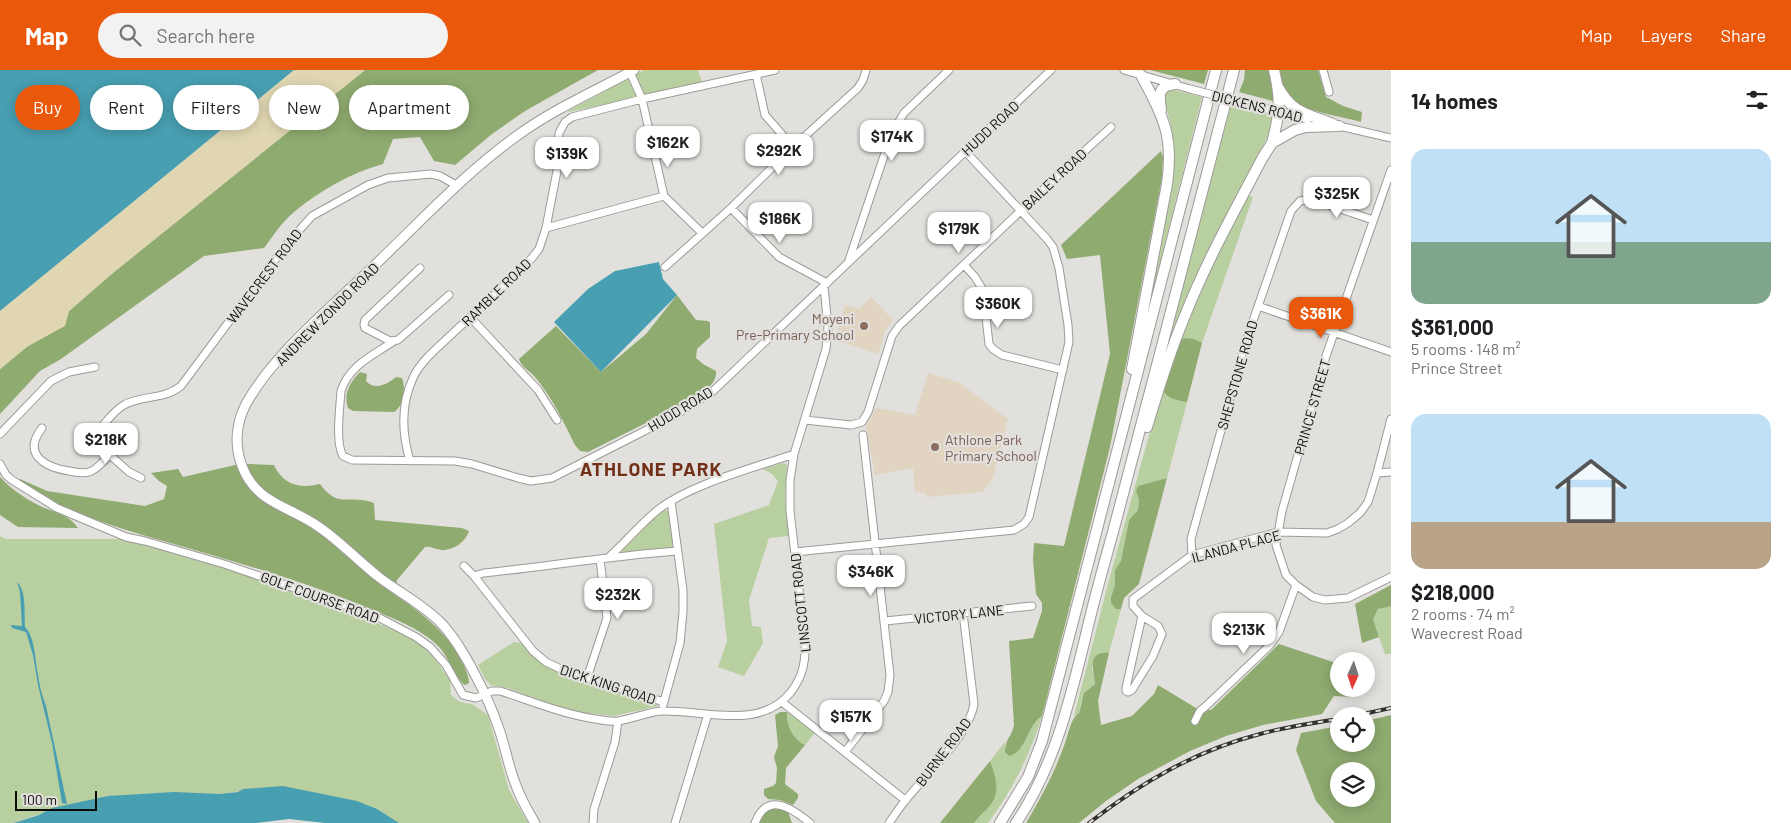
<!DOCTYPE html>
<html lang="en">
<head>
<meta charset="utf-8">
<style>
	:root { --surface:#fff; --page:#f2f2f2; --text:#202124; --muted:#757577; --accent:#ea580c }
	body { margin:0; font-family:Barlow,sans-serif; background:var(--page); color:var(--text); height:100vh; display:flex; flex-direction:column; font-size:19px; white-space:nowrap }
	* { box-sizing:border-box; margin:0 }
	p { font-size:16px; color:var(--muted) }
	.icon { flex:none; width:28px; height:28px; fill:none; stroke:currentColor; stroke-width:2; stroke-linecap:round; stroke-linejoin:round }
	.map { position:relative; flex:1; overflow:hidden }
	.drawer { display:flex; flex-direction:column; background:var(--surface); width:400px }
	.drawer>* { flex:none }
	.hud { position:absolute; left:15px; top:15px; width:475px; height:45px; display:flex; gap:10px }
	.needle { width:32px; rotate:183deg }
	.fabs { position:absolute; left:1330px; top:582px; display:grid; gap:10px }
	.fabs a { display:grid; place-items:center; width:45px; height:45px; border-radius:50%; background:var(--surface); box-shadow:0 2px 12px #0003; font-size:25px }
	.scale { position:absolute; left:15px; bottom:12px; width:82px; box-sizing:border-box; padding-left:5px; border:2px solid #0c0b0a; border-top:0; font-size:14px; line-height:18px; white-space:nowrap; color:#0c0b0a; -webkit-text-stroke:4px #e2e0dc; paint-order:stroke }
	.price { position:absolute; translate:-50% -42px; padding:0 11px; border-radius:10px; background:#fff; color:#222; font-size:16px; line-height:32px; filter:drop-shadow(0 1px 2px #0008) }
	.price::after { content:''; position:absolute; left:50%; top:30px; width:15px; height:11px; margin-left:-8px; background:inherit; clip-path:polygon(0 0,100% 0,50% 100%) }
	.price.selected { background:var(--accent); color:#fff }
	ul { padding:0; list-style:none }
	li { display:grid; align-content:center; gap:10px; height:265px; padding:0 20px }
	li span { display:grid; place-items:center; height:155px; border-radius:15px; color:#555 }
	li>.icon { margin-inline-start:auto }
	span .icon { width:90px; height:90px; fill:#fffc; stroke-width:1 }
	li b { font-size:21px }
	h2 { display:flex; justify-content:space-between; align-items:center; height:60px; padding:0 20px; font-size:21px }
	.tag { padding:0 18px; border-radius:22px; background:var(--surface); box-shadow:0 2px 12px #0003; font-size:18px; line-height:45px }
	.tag.selected { background:var(--accent); color:#fff }
	header { display:flex; align-items:center; gap:30px; box-sizing:border-box; height:70px; padding:0 25px; background:var(--accent); color:#fff }
	header strong { font-size:24px }
	nav { display:flex; gap:28px; margin-inline-start:auto; font-size:18px }
	.search { width:350px; height:45px; background:var(--page); display:flex; align-items:center; gap:12px; box-sizing:border-box; padding:0 18px; border-radius:28px; color:var(--muted); font-size:19px }
	main { display:flex; flex:1; min-height:0 }
	.map>svg:first-child { display:block }
	.education { fill:#e1d5c1 }
	.green { fill:#b8cfa0 }
	.forest { fill:#8fab70; fill-rule:evenodd }
	.sand { fill:#e0d7b2 }
	.water { fill:#489fb2 }
	.lines { fill:none; stroke-linecap:round; stroke-linejoin:round }
	.minor-casing { stroke:#9c9a97; stroke-width:9 }
	.major-casing { stroke:#9c9a97; stroke-width:11 }
	.highway-casing { stroke:#9c9a97; stroke-width:12 }
	.minor { stroke:#fff; stroke-width:7 }
	.major { stroke:#fff; stroke-width:9 }
	.highway { stroke:#fff; stroke-width:10 }
	.rail-casing { stroke:#343231; stroke-width:4 }
	.rail { stroke:#e2e0dc; stroke-width:2; stroke-dasharray:5.5; stroke-linecap:butt }
	.minor-bridge-casing { stroke:#9c9a97; stroke-width:9; stroke-linecap:butt }
	.minor-bridge { stroke:#fff; stroke-width:7 }
	.education-dot { fill:#8d6e63; stroke:#e2e0dc; stroke-width:2 }
	.labels { text-anchor:middle; dominant-baseline:central; stroke-width:4.5; stroke-linejoin:round; paint-order:stroke }
	.street-label { font-size:14px; fill:#0c0b0a; stroke:#e2e0dc }
	.education-label { font-size:14px; fill:#785e54; stroke:#e2e0dc; text-anchor:end }
	.district-label { font-size:19px; font-weight:bold; letter-spacing:1px; fill:#723019; stroke:#e2e0dc }
</style>
</head>
<body>
<header>
<strong>Map</strong>
<div class="search"><svg class="icon" aria-label="search" viewBox="0 0 24 24"><circle cx="10" cy="10" r="6"/><path d="M15 15l6 6"/></svg>Search here</div>
<nav><a>Map</a><a>Layers</a><a>Share</a></nav>
</header>
<main>
<div class="map">
<svg width="1391" height="753" viewBox="0 0 1391 753">
	<rect width="100%" height="100%" fill="#e2e0dc"/>
	<path class="education" d="M871 227 893 250 885 261 878 284 835 270 845 235 859 239Z
		M928 303 958 312 1008 349 993 408 983 422 927 427 926 423 915 422 913 398 875 405 866 355 876 338 915 345Z"/>
	<path class="green" d="M644 0H698L702 13 569 42 568 41Z
		M1170 19 1202 27 1154 216 1152 215 1173 83 1171 56 1163 26V24Z
		M1231 35 1270 45 1274 49V54L1192 216 1174 260 1172 259Z
		M1247 125 1253 127 1202 273 1194 269 1179 270 1203 215Z
		M1162 318 1178 330 1187 332 1167 408 1139 416V429L1138 440 1129 450 1121 491 1115 500V515L1111 527 1116 539H1121L1109 583H1104L1092 597 1095 614 1087 620 1081 631 1079 643 1074 646 1108 514Z
		M784 393 786 394 787 397 785 428 789 466 769 468 749 530 752 556 761 557 763 573 744 606 718 597 727 571 714 454 769 435 778 411 772 404 763 399Z
		M664 439 669 442 673 474 670 478 631 483 619 481Z
		M0 466 6 469H124L256 507 343 538 416 570 434 588 450 610 451 625 460 632 472 634 488 645 509 720 528 753H397L252 720 219 724 155 723 123 726 92 731 34 746 14 753H0Z
		M1384 536H1391V584H1385L1373 550 1375 542Z
		M514 572 523 573 540 591 655 633 658 636 614 646 578 642 553 635 508 618 491 615 485 609 478 595Z
		M787 642 815 663 805 675C792 669 786 656 787 642Z
		M1042 646C1030 685 1012 721 988 753H974L990 735 996 713 990 691 1005 672V682L1022 677 1033 654Z"/>
	<path class="forest" d="M365 0H598L525 41 492 64 455 95 434 91 420 67 393 69 383 94C351 103 319 121 294 142 282 152 273 166 264 178L204 186 61 289 40 301 0 344V299L28 276 64 256 69 241 114 202Z
		M1150 0H1208L1204 14Z
		M1245 0H1270L1274 25 1273 31 1239 22 1244 10Z
		M1280 0H1318L1326 27 1343 36 1362 42 1361 52C1344 47 1302 41 1291 29 1283 21 1282 10 1280 0Z
		M1161 81 1163 87 1162 108 1110 377 1042 646C1026 656 1028 681 1009 686L1005 682C1005 669 1012 666 1014 655L1009 571 1033 568 1042 541V533L1036 524 1033 490 1034 473 1064 476 1110 284 1100 185 1067 189 1061 175Z
		M677 225 696 250 708 251 710 253V267L697 279 696 288 703 294 716 301C717 315 702 323 692 330L588 382 580 381 575 375C563 351 552 327 535 307 530 301 521 297 519 289L556 256 601 302 646 264Z
		M1186 268 1194 269 1202 273 1187 332C1177 330 1166 329 1162 318L1179 270Z
		M360 302 367 304 366 311C374 321 388 314 396 307L402 308C406 319 404 336 394 342L353 341 348 338C343 324 350 312 360 302Z
		M249 394 274 395C283 415 300 419 320 414 339 440 348 423 374 433L375 450 462 458 469 461C466 471 455 479 445 480 438 481 432 476 425 477L397 510 394 524C420 542 444 559 460 588 464 596 469 605 469 613L465 615C457 611 448 587 440 578 425 562 404 553 385 545 325 519 261 499 198 481 137 463 72 448 18 411L20 409 47 421 145 436 164 429 167 416 159 411 151 403 178 399 183 407 235 395Z
		M0 407C11 419 23 427 38 435 52 442 69 444 78 458L18 457 0 445Z
		M1167 408 1139 514 1124 528 1121 539H1116L1111 533V527L1115 515V500L1121 491 1129 450 1138 440 1139 429 1136 421 1138 416Z
		M1391 515V536L1378 539 1373 549 1379 567 1362 573 1355 534Z
		M1279 574 1339 594V619H1361L1352 627 1334 626 1322 644 1263 655 1226 666 1190 681 1138 709 1106 731 1079 753H1026C1041 728 1055 702 1065 673 1069 663 1070 649 1079 643L1084 623 1095 614C1094 601 1086 581 1109 583L1098 631 1101 655 1132 646 1154 624 1158 615 1196 638 1211 640Z
		M780 642H787C786 656 793 669 805 675L786 698 785 714 798 724V728L793 735 780 730 768 729 764 725V719L773 716 776 713 777 698 774 687 778 676 775 645Z
		M1391 645V753H1335L1316 731 1296 680 1301 663 1339 656V674H1366V651ZM1339 701H1366V729H1339Z
		M990 691C995 705 1001 721 991 734 986 741 979 746 974 753H940Z
		M776 737 788 742 792 753H759C763 744 767 740 776 737Z"/>
	<path class="sand" d="M294 0H365L114 202 69 241 65 256 28 276 0 299V241Z"/>
	<path class="water" d="M0 0H294L0 241Z
		M659 192 663 209 677 225 601 302 554 252 588 219 615 201Z
		M17 512C27 521 24 545 25 557 35 567 35 590 38 604 39 615 42 625 46 636L67 734 62 733 52 673 38 615 33 585 26 562 12 558 11 555 22 556 20 522Z
		M283 716 357 731 377 739 399 753H325L289 749 256 753H14L39 745 52 738 108 726 174 722 219 724 238 722 243 719Z"/>
	<g class="lines">
		<defs>
			<path id="minor" d="M1124 0 1190 19
				M1323 0 1329 22
				M630 2 642 29 664 126 702 163
				M756 4 765 45 793 77
				M1248 34 1308 49
				M1335 55 1391 68
				M1391 100 1326 286 1282 441 1276 475 1286 505 1296 515 1313 527 1325 530 1348 528 1391 507
				M731 138 779 187 827 213
				M546 158 557 101 559 63 565 52 572 47 642 29 775 0
				M849 190 891 65 904 43 949 0
				M964 195 975 207 983 220 989 274 993 279 1002 285 1063 300
				M665 197 731 138 793 77 858 18 863 10 866 0
				M420 198 365 250 364 255 365 258 390 271 398 270 449 225
				M1258 236 1391 282
				M470 247 538 320 557 350
				M394 271C374 285 349 295 341 321 340 337 335 373 343 386L352 390 455 391 472 394 518 408 531 411 552 408 672 347 711 323 1051 0
				M805 350 851 355 862 352 868 342 892 266 899 256 1066 98 1111 57
				M104 356C111 367 115 371 110 385L129 402 141 408
				M42 358C22 384 44 397 69 401 75 402 83 404 89 402 97 400 104 390 110 385
				M98 361C106 353 113 341 124 335 141 325 164 330 181 316L286 175 312 146 368 115 388 108 431 104 440 106 458 116
				M0 364 51 311 69 302 95 297
				M410 391C402 364 401 334 413 308 421 290 440 276 454 262 480 238 507 214 532 188L539 179 546 158 664 126
				M0 394 6 405 12 410 57 438 126 467 145 471 224 494 374 545 416 567 430 577 446 595 463 625 476 628 492 621H500C532 631 562 644 595 649 602 650 610 652 618 651 633 649 647 642 662 641 705 640 760 661 791 622 803 606 806 591 805 572L790 441V410L794 384 826 279 828 258 824 216
				M1377 403 1391 402
				M795 482 1014 460 1024 454 1029 447 1069 272 1068 255 1059 198 1053 177 1047 169 965 81
				M1192 485 1191 469 1245 274 1291 141 1300 131 1311 129 1373 150
				M609 487C626 472 641 453 659 439 691 414 754 398 794 384
				M464 496 474 506 533 581 546 592 567 602 664 632
				M474 506 484 503C548 496 612 486 677 481
				M1142 546 1126 618V621L1128 622 1132 620 1153 586 1162 564 1158 556 1142 546 1133 536V529L1192 485 1278 462 1327 463 1338 459 1348 453 1360 443 1368 432 1377 403 1391 349
				M885 551 1032 536
				M587 608 607 548 600 489
				M782 632 905 730
				M663 635 680 573 683 542V520L671 431
				M1195 651 1200 641 1206 636 1270 575 1279 562 1296 515
				M845 682 884 631 888 622 890 605 863 365
				M593 753 594 739 615 672 618 651
				M675 753 708 644
				M755 753C767 721 792 738 810 753
				M889 753C894 746 899 738 905 731 925 705 969 666 974 634L963 543"/>
			<path id="major" d="M535 753C527 740 519 725 514 710 508 694 505 676 499 659 489 629 462 574 440 552 422 534 400 523 380 508 359 492 341 472 319 457 290 436 256 434 242 396 234 376 236 353 246 334 275 282 333 236 376 194 422 150 466 102 518 65 554 39 595 21 634 0"/>
			<path id="highway" d="M1278 17C1293 44 1306 43 1333 54
				M1161 40C1159 25 1157 16 1175 14
				M1272 73C1280 43 1281 30 1274 0
				M1132 299 1167 114C1174 65 1163 47 1141 5
				M1147 357C1158 320 1169 284 1184 248 1206 192 1235 140 1263 87L1272 73 1295 60 1306 57 1339 56
				M1000 753 1028 707 1042 671 1216 0
				M1016 753C1054 697 1069 634 1085 569 1093 533 1103 498 1113 462 1153 308 1195 154 1234 0"/>
		</defs>
		<use href="#minor" class="minor-casing"/>
		<use href="#major" class="major-casing"/>
		<use href="#highway" class="highway-casing"/>
		<use href="#minor" class="minor"/>
		<use href="#major" class="major"/>
		<use href="#highway" class="highway"/>
		<defs>
			<path id="rail" d="M1354 646 1391 638
				M1089 753C1142 712 1195 681 1260 664 1286 657 1313 653 1339 649"/>
		</defs>
		<use href="#rail" class="rail-casing"/>
		<use href="#rail" class="rail"/>
		<defs>
			<path id="minor-bridge" d="M1190 19 1248 34"/>
		</defs>
		<use href="#minor-bridge" class="minor-bridge-casing"/>
		<use href="#minor-bridge" class="minor-bridge"/>
	</g>
	<g class="education-dot">
		<circle cx="864" cy="256" r="5"/>
		<circle cx="935" cy="377" r="5"/>
	</g>
	<g class="labels">
		<g class="street-label">
			<text transform="translate(1257 36) rotate(14)">DICKENS ROAD</text>
			<text transform="translate(990 58) rotate(-43)">HUDD ROAD</text>
			<text transform="translate(1054 109) rotate(-43)">BAILEY ROAD</text>
			<text transform="translate(264 206) rotate(-53)">WAVECREST ROAD</text>
			<text transform="translate(496 222) rotate(-44)">RAMBLE ROAD</text>
			<text transform="translate(327 244) rotate(-45)">ANDREW ZONDO ROAD</text>
			<text transform="translate(1237 305) rotate(-74)">SHEPSTONE ROAD</text>
			<text transform="translate(1312 337) rotate(-74)">PRINCE STREET</text>
			<text transform="translate(680 339) rotate(-31)">HUDD ROAD</text>
			<text transform="translate(1236 476) rotate(-15)">ILANDA PLACE</text>
			<text transform="translate(320 527) rotate(20)">GOLF COURSE ROAD</text>
			<text transform="translate(800 533) rotate(-96)">LINSCOTT ROAD</text>
			<text transform="translate(959 544) rotate(-6)">VICTORY LANE</text>
			<text transform="translate(608 614) rotate(18)">DICK KING ROAD</text>
			<text transform="translate(943 682) rotate(-53)">BURNE ROAD</text>
		</g>
		<g class="education-label">
			<text x="854" y="248">Moyeni<tspan x="854" dy="16">Pre-Primary School</tspan></text>
			<text x="945" y="369" text-anchor="start">Athlone Park<tspan x="945" dy="16">Primary School</tspan></text>
		</g>
		<g class="district-label">
			<text x="651" y="398">ATHLONE PARK</text>
		</g>
	</g>
</svg>
<div class="fabs">
<a><svg class="needle" viewBox="-14 -14 28 28"><path d="M0-13l5 13h-10z" fill="#e53935"/><path d="M0 13l5-13h-10z" fill="#757577"/></svg></a>
<a><svg class="icon" aria-label="locate" viewBox="0 0 24 24"><circle cx="12" cy="12" r="6"/><path d="M12 2v4M12 18v4M2 12h4M18 12h4"/></svg></a>
<a><svg class="icon" aria-label="layers" viewBox="0 0 24 24"><path d="M12 4l9 5-9 5-9-5zM3 14l9 5 9-5"/></svg></a>
</div>
<div class="scale">100 m</div>
<b class="price" style="left:892px;top:92px">$174K</b>
<b class="price" style="left:668px;top:98px">$162K</b>
<b class="price" style="left:779px;top:106px">$292K</b>
<b class="price" style="left:567px;top:109px">$139K</b>
<b class="price" style="left:1337px;top:149px">$325K</b>
<b class="price" style="left:780px;top:174px">$186K</b>
<b class="price" style="left:959px;top:184px">$179K</b>
<b class="price" style="left:998px;top:259px">$360K</b>
<b class="price selected" style="left:1321px;top:269px">$361K</b>
<b class="price" style="left:106px;top:395px">$218K</b>
<b class="price" style="left:871px;top:527px">$346K</b>
<b class="price" style="left:618px;top:550px">$232K</b>
<b class="price" style="left:1244px;top:585px">$213K</b>
<b class="price" style="left:851px;top:672px">$157K</b>
<div class="hud">
<a class="tag selected">Buy</a>
<a class="tag">Rent</a>
<a class="tag">Filters</a>
<a class="tag">New</a>
<a class="tag">Apartment</a>
</div>
</div>
<section class="drawer">
<h2>14 homes<svg class="icon" aria-label="filters" viewBox="0 0 24 24"><path d="M4 7h16M4 17h16"/><circle cx="9" cy="7" r="2"/><circle cx="15" cy="17" r="2"/></svg></h2>
<ul>
<li><span style="background:linear-gradient(#bfe0f5 60%,#7fa58c 0)"><svg class="icon" aria-label="home" viewBox="0 0 24 24"><path d="M3 11l9-7 9 7M6 9v11h12V9"/></svg></span><div><b>$361,000</b><p>5 rooms · 148 m²</p><p>Prince Street</p></div></li>
<li><span style="background:linear-gradient(#bfe0f5 70%,#b9a48a 0)"><svg class="icon" aria-label="home" viewBox="0 0 24 24"><path d="M3 11l9-7 9 7M6 9v11h12V9"/></svg></span><div><b>$218,000</b><p>2 rooms · 74 m²</p><p>Wavecrest Road</p></div></li>
</ul>
</section>
</main>
</body>
</html>
